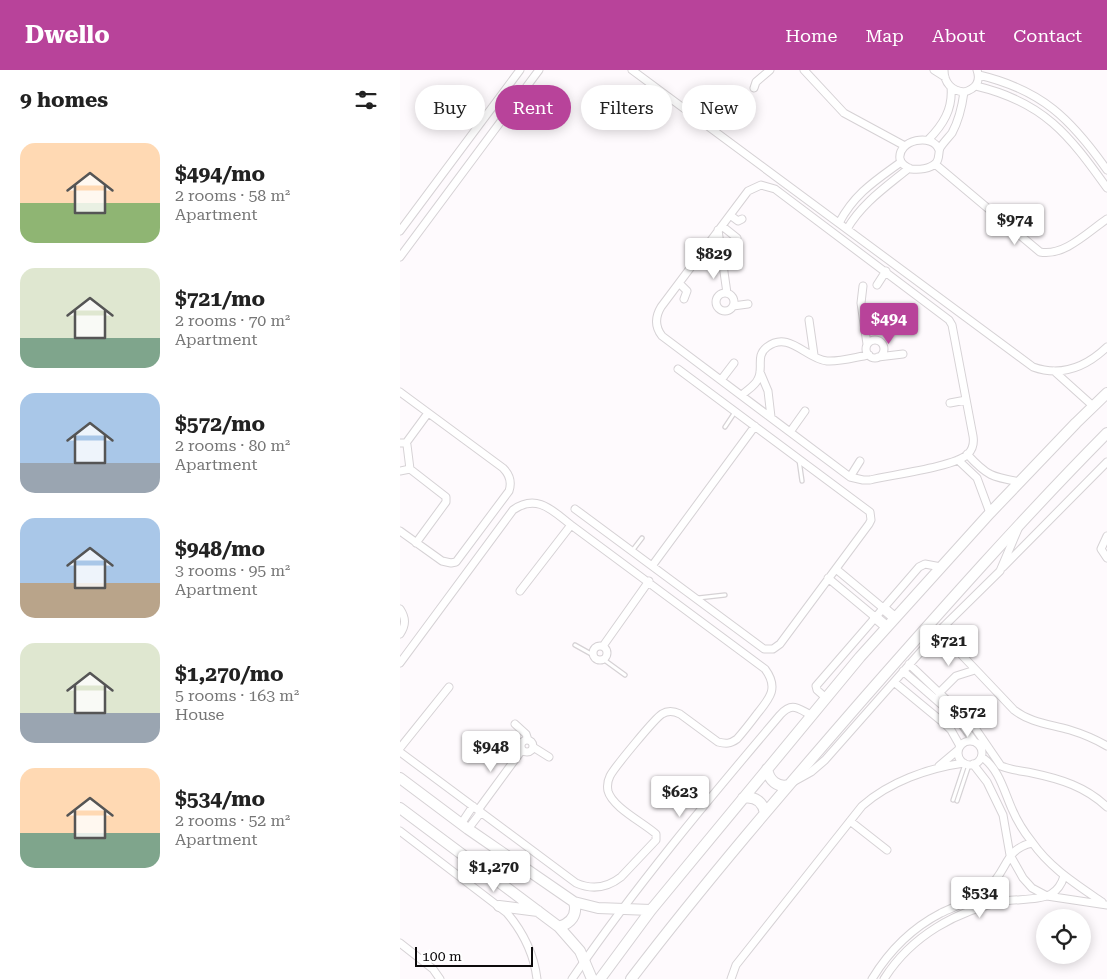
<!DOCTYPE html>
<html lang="en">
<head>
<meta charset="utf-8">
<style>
	:root { --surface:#fff; --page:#f2f2f2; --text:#222; --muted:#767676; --accent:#b8439a }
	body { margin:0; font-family:"Roboto Serif",serif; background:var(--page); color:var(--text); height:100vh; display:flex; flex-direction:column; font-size:19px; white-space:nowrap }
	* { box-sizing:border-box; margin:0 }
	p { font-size:16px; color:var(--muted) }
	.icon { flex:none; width:28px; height:28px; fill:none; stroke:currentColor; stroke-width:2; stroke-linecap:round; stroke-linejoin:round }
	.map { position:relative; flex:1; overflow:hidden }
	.details { display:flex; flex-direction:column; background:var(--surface); width:400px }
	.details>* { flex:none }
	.hud { position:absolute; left:15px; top:15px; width:475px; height:45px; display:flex; gap:10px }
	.fabs { position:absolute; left:636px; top:839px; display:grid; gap:10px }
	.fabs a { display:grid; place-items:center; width:55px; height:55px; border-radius:50%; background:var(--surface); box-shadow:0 2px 12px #0003; font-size:25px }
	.scale { position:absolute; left:15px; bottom:12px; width:118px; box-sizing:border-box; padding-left:5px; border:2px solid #0d0b0c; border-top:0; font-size:14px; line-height:18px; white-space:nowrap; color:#0d0b0c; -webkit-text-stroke:4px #fff; paint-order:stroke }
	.price { position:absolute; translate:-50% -42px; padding:0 11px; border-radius:5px; background:#fff; color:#222; font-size:16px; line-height:32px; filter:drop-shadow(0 1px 2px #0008) }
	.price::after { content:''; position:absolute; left:50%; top:30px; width:15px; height:11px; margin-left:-8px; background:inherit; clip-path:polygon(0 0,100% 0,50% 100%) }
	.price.on { background:var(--accent); color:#fff }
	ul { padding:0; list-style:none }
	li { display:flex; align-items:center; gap:15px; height:125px; padding:0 20px }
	li span { display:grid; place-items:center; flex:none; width:140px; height:100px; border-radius:15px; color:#555 }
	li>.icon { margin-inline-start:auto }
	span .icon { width:60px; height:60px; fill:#fffc; stroke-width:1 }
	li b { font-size:21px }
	h2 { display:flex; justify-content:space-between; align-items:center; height:60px; padding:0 20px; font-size:21px }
	.pill { padding:0 18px; border-radius:22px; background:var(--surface); box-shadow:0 2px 12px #0003; font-size:18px; line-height:45px }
	.pill.on { background:var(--accent); color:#fff }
	header { display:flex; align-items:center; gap:30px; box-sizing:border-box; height:70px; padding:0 25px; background:var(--accent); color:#fff }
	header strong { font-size:24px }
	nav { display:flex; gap:28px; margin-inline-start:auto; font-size:18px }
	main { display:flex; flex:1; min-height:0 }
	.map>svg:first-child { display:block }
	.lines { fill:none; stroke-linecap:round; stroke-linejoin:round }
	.lane-casing { stroke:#d6d2d5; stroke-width:5.5 }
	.street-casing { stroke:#d6d2d5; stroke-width:9 }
	.secondary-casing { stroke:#d6d2d5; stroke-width:12 }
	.lane { stroke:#fff; stroke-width:3 }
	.street { stroke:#fff; stroke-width:7 }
	.secondary { stroke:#fff; stroke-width:10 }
</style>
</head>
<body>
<header>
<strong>Dwello</strong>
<nav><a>Home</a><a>Map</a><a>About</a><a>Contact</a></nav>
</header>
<main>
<section class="details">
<h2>9 homes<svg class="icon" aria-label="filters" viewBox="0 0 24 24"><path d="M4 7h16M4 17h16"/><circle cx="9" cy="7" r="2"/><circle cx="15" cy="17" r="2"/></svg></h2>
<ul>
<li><span style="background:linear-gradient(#ffd9b3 60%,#8fb573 0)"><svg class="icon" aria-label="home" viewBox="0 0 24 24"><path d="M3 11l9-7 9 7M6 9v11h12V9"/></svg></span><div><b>$494/mo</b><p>2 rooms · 58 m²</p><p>Apartment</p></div></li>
<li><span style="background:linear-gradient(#dfe7d0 70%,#7fa58c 0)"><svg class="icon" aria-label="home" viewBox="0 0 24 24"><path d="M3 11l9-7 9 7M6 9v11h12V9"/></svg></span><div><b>$721/mo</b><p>2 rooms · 70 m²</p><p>Apartment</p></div></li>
<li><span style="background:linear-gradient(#a9c7e8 70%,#9aa5b1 0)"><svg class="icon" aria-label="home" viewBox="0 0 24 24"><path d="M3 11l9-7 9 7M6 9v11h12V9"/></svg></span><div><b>$572/mo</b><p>2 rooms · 80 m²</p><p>Apartment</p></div></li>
<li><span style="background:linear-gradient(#a9c7e8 65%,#b9a48a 0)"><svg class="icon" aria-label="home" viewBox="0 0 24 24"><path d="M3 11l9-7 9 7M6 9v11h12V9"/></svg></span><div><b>$948/mo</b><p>3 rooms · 95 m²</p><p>Apartment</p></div></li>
<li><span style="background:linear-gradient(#dfe7d0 70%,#9aa5b1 0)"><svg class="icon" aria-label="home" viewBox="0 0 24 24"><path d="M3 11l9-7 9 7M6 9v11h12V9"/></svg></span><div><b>$1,270/mo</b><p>5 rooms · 163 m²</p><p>House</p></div></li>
<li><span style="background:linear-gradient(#ffd9b3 65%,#7fa58c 0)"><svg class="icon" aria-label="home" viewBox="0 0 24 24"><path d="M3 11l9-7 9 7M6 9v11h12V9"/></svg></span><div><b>$534/mo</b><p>2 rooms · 52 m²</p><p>Apartment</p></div></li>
</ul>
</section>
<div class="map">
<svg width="707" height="909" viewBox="0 0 707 909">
	<rect width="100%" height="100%" fill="#fefafd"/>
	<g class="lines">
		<defs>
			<path id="lane" d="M325 357 335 342
				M399 390 402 411
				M232 481 242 468
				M298 528 325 525
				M175 575 193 585
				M203 589 225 605
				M553 730 565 694
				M557 731 569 695"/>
			<path id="street" d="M232 0 633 297C661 307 686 297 707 277
				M404 0 444 43 505 76
				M534 0 545 7
				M544 0C544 13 552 21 564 22 576 19 581 11 577 0
				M579 5C642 20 671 49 707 100
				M576 16C644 32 669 65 707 118
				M354 18 356 12 370 0
				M528 70C543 55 553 39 551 17
				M539 80C533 62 497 70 500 89 501 94 506 97 511 99 519 100 530 99 536 93 540 88 538 83 540 78 543 73 548 68 552 63 559 50 562 37 564 22
				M535 94 640 182C664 187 689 161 707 149
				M361 115 375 119 549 250 552 255 573 366C574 372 573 379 568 384 555 397 490 405 470 410H463L450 407 262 266C255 257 255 247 261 237L348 121Z
				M330 145 338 151 342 149
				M439 153C455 123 475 111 501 92
				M322 156 337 168
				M447 159C462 133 486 117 509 98
				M318 160 327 223
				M0 161 120 0
				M0 187 139 0
				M297 188 311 189 324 193
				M279 213 287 221 284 229
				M477 215 486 201
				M463 216 461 233 467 274
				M316 232a9 9 0 1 1 18 0a9 9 0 1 1-18 0Z
				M333 236 348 234
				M409 250 414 285
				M466 279a9 9 0 1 1 18 0a9 9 0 1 1-18 0Z
				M478 287 503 284
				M654 301 693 336
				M360 302 368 321 371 347
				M321 310 334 293
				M0 322 103 398C110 405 112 412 109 421L56 492 51 493 42 491 0 461
				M342 325C347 320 355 316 358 309 364 298 355 286 367 277 389 260 406 289 427 291 440 292 456 287 469 285
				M550 333 566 330
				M390 362 405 341
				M0 373H5L7 375 10 399
				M6 373 28 343
				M567 384C587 406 592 407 620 412
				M558 390 577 408 590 443
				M0 401 10 399 46 427V432L16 473
				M450 407 460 391
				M175 439 364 579H373L380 574 469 454 471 450 470 442 278 299
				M707 466 701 479 707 488
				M252 496 355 356
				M603 497 707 392
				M436 499 483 538
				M428 508 475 547
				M120 521 171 455
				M0 539C6 548 6 555 0 564
				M539 561 614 640C631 653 650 654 670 660 683 664 695 669 707 676
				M203 576 249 511
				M193 583a7 7 0 1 1 14 0a7 7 0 1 1-14 0Z
				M0 593 113 440C137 423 153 441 171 455L365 599C379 618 370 628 357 644 351 652 344 661 337 669 330 674 326 674 318 672L280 644C274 641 268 640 262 644 255 648 214 698 210 706 208 710 207 716 208 721 212 737 244 753 256 764V770L221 807C207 818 192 820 176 813L0 682
				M509 594 573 655 601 696C611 700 622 701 632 703 661 709 686 717 707 737
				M503 601 557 648 574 671
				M494 612 545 654 551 660 560 676
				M539 623 556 606 575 600
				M426 628 417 620 416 616 519 497 525 494 541 497
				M115 654 126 664 128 670
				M121 676a6 6 0 1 1 12 0a6 6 0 1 1-12 0Z
				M558 683a12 12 0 1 1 24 0a12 12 0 1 1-24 0Z
				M133 677 149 687
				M0 678 49 617
				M582 687C599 699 604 721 612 739 617 751 624 762 632 772 650 798 676 814 702 832
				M573 694 587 712 603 745 610 785 623 808 632 818 647 826 707 835
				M539 696 558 680
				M393 712 411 702 425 690 539 561 600 501 618 459
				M78 740 122 680
				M450 751 487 780
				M61 754 73 736
				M68 759 81 742
				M0 761 107 843C123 862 134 884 137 909
				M588 818 597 824 598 827 596 833
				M0 873 33 899 40 909
				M172 909C235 817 308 730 380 645 392 632 397 638 411 645
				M331 909 336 895 462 736C489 712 528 698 564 693
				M472 909C489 881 512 858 541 843 558 835 574 830 588 818 608 801 604 779 632 773
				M484 909C511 866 557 840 606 831 619 829 641 830 651 824 658 820 662 813 664 806"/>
			<path id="secondary" d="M483 538 495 548
				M475 547 487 557
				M367 699C369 710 377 718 389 715
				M0 708 68 759 174 832 198 838 251 840
				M343 728C355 726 363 732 365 743
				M0 738 159 857 180 881 192 909
				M99 836 138 841
				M159 857C171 853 178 845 174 832
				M200 909 251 840 460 587 590 443 676 353 707 323
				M231 909C305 812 385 719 465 627 544 537 623 448 707 363"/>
		</defs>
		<use href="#lane" class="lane-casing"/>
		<use href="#street" class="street-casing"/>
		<use href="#secondary" class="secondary-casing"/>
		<use href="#lane" class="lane"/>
		<use href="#street" class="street"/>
		<use href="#secondary" class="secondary"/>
	</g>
</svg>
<div class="fabs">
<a><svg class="icon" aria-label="locate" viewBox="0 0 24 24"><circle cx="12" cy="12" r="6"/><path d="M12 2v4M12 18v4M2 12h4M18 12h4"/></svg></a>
</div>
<div class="scale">100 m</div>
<b class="price" style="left:615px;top:176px">$974</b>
<b class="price" style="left:314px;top:210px">$829</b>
<b class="price on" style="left:489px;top:275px">$494</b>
<b class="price" style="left:549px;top:597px">$721</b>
<b class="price" style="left:568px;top:668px">$572</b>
<b class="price" style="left:91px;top:703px">$948</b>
<b class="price" style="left:280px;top:748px">$623</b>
<b class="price" style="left:94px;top:823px">$1,270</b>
<b class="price" style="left:580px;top:849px">$534</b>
<div class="hud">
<a class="pill">Buy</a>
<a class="pill on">Rent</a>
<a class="pill">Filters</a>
<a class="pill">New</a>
</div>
</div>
</main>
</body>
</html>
